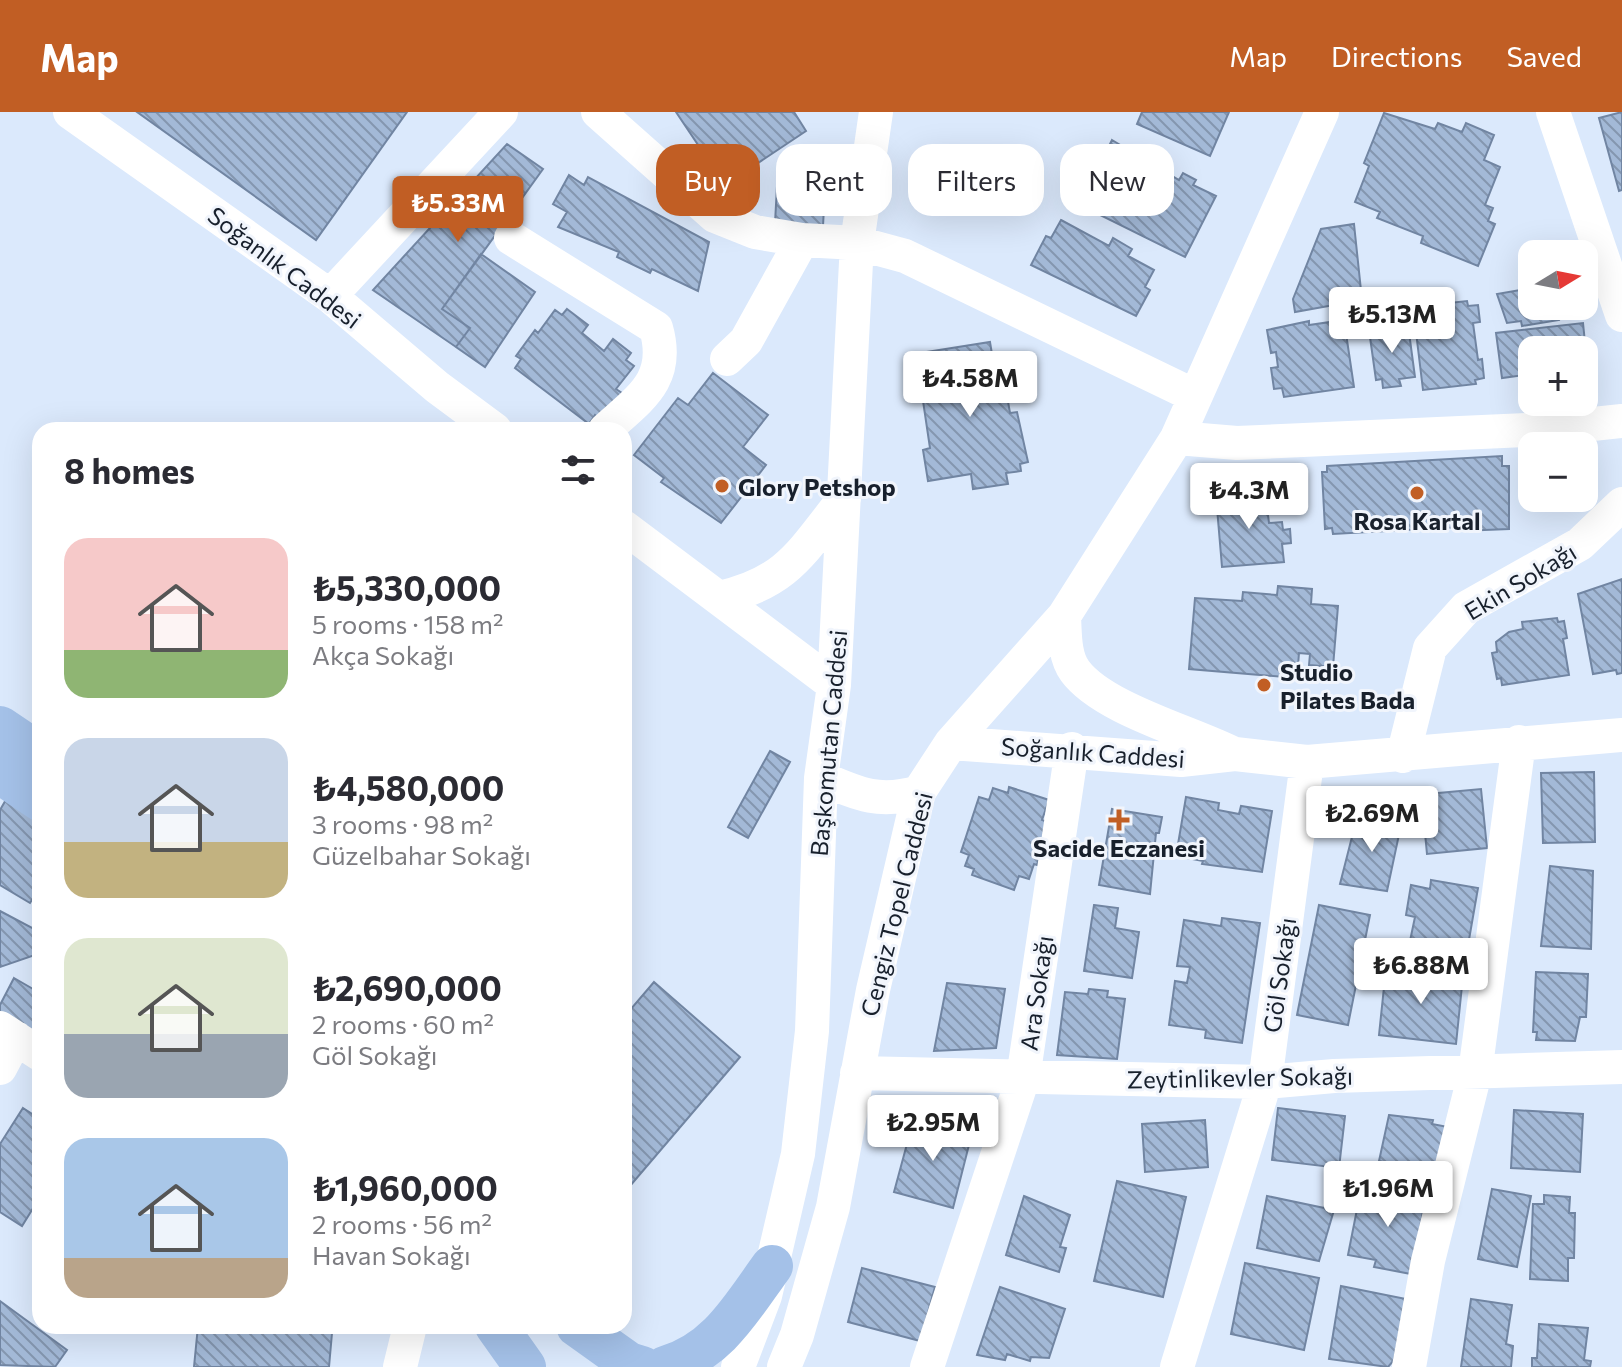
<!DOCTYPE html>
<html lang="en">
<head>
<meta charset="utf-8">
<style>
	:root { --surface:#fff; --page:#f7f7f7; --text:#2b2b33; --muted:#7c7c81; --accent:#c15e24 }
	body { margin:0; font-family:Commissioner,sans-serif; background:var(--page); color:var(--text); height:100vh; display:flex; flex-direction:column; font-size:30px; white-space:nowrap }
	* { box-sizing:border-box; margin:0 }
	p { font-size:26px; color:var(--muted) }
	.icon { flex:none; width:44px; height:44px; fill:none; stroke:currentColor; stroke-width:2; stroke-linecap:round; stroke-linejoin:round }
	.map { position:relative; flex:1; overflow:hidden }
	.sheet { position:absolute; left:32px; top:310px; width:600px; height:912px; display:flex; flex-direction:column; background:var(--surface); border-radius:24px; box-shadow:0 8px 32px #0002 }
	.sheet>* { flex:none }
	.hud { position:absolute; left:656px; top:32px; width:760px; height:72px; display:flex; gap:16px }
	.needle { width:52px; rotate:80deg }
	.controls { position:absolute; left:1518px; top:128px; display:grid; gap:16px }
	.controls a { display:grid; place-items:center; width:80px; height:80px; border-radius:16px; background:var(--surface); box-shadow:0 8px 32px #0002; font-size:40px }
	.price { position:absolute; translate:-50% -68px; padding:0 18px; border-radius:8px; background:#fff; color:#222; font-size:26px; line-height:52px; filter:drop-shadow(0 2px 4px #0008) }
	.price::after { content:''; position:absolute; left:50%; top:48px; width:24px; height:18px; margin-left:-12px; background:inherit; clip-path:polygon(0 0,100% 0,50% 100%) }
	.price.current { background:var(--accent); color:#fff }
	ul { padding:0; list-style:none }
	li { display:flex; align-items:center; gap:24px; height:200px; padding:0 32px }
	li span { display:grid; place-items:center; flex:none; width:224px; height:160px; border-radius:24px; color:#555 }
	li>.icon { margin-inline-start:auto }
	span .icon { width:96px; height:96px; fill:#fffc; stroke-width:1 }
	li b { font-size:34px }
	h2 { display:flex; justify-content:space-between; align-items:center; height:96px; padding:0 32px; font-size:34px }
	.chip { padding:0 28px; border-radius:24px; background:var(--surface); box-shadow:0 8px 32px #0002; font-size:28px; line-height:72px }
	.chip.current { background:var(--accent); color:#fff }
	header { display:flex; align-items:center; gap:48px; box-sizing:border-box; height:112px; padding:0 40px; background:var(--accent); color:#fff }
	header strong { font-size:38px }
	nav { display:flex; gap:44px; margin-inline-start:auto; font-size:28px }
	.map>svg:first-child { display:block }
	.building { fill:url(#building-back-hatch); stroke:#7185a2; stroke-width:2 }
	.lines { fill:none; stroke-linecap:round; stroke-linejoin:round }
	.minor { stroke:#fff; stroke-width:34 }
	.major { stroke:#a4c1e8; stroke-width:42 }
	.poi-dot { fill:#c15e24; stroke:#f1f5fc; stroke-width:3 }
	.labels { text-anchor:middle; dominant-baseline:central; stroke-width:6; stroke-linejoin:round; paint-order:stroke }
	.street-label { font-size:24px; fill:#18202c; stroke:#f1f5fc }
	.poi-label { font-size:24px; font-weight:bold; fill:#18202c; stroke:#f1f5fc; text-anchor:start }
</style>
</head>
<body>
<header>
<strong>Map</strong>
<nav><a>Map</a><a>Directions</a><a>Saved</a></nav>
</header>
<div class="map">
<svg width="1622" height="1255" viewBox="0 0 1622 1255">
	<defs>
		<pattern id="building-back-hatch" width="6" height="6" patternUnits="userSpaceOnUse" patternTransform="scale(2)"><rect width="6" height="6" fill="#a3b9d7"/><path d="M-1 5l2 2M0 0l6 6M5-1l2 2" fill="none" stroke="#8496af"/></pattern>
	</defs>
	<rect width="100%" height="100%" fill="#dbe9fc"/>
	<path class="building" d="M137 0H407L316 128Z
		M676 0H794L806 19 725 73Z
		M1142 0H1229L1210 44 1137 12Z
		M1622 0V78L1619 79 1599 6Z
		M1384 1 1435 17 1438 11 1462 20 1466 11 1494 23 1484 48 1500 55 1485 93 1493 96 1488 109 1495 112 1478 154 1421 131 1423 124 1377 106 1380 100 1355 90 1369 54 1364 51Z
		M1112 28 1179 68 1183 61 1196 68 1193 73 1216 84 1185 145 1080 93Z
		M507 32 543 57 442 197 470 216 456 235 373 178Z
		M778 56 826 58 823 114 775 111Z
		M569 63 584 73 588 65 709 130 698 179 652 157 650 161 617 145 619 140 558 115 567 100 553 92Z
		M1061 108 1109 134 1113 126 1132 137 1128 144 1154 158 1145 175 1150 178 1136 204 1031 153 1046 124 1051 126Z
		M1354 112 1362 188 1295 200 1293 187 1321 117Z
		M481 142 535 180 485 255 456 235 470 216 442 197Z
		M1532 176V194H1562L1557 196 1559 208 1522 214 1521 209 1507 211 1497 182Z
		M1467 189 1468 194 1478 193 1480 210 1473 211 1478 248 1482 247 1484 266 1475 268 1476 272 1423 278 1413 195Z
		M567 197 588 213 582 221 604 239 613 227 631 241 626 248 634 254 616 277 622 281 601 308 595 303 589 312 515 256 521 247 516 244 535 218 538 221 555 198 562 203Z
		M1344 208 1354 275 1284 285 1282 276 1274 277 1271 256 1278 255 1276 240 1271 241 1267 218 1309 209V213Z
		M1583 211 1588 260 1584 261V238H1532V267L1525 268 1524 263 1502 266 1496 221Z
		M1408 213 1415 265 1399 267 1401 274 1383 276 1382 267 1376 268 1369 218Z
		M990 230 998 279 1006 278 1010 301 1017 300 1028 350 1020 352 1021 359 1006 361 1008 372 973 377 971 362 928 369 923 338 930 336 923 289 933 288 926 240Z
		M713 261 768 303 743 335 766 353 721 411 661 370 664 366 634 343 678 286 688 293Z
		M1502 344V354H1509V417L1460 419V415L1333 422 1332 416 1325 417 1322 360H1327V354Z
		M1265 379 1269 411 1282 410 1283 418 1290 417 1291 431 1282 432 1284 450 1222 455 1216 384Z
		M1622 467V561L1617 562 1616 558 1593 562 1578 482Z
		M1278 474 1312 477 1311 492 1338 494 1333 555 1309 553 1310 542 1299 541 1297 566 1189 557 1195 486 1242 489 1243 480 1277 483Z
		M1557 506 1558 510 1564 509 1567 526 1563 527 1569 563 1502 573 1501 566 1497 567 1492 541 1497 540 1496 530 1509 520 1523 517 1522 510Z
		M770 639 790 650 748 726 728 715Z
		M1594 660 1595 730 1543 731 1541 661Z
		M1009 675 1049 688 1042 708 1050 711 1037 753 1034 752 1029 767 1019 764 1014 778 972 763 974 757 965 754 969 743 961 740 979 685 989 688 993 676 1008 681Z
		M1481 677 1487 736 1427 742 1425 721H1432L1428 682Z
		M1186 685 1219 691 1218 698 1239 702 1241 694 1272 699 1262 760 1202 752 1203 749 1176 744Z
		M7 686 40 706V775L30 791 0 773V698Z
		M1112 697 1162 705 1159 721H1156L1150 782 1099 773Z
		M1396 703 1394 712 1401 713 1387 779 1340 772 1355 713Z
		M1550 754 1593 759 1591 837 1541 834Z
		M1431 768 1478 776 1467 839 1410 829 1415 805 1406 803 1411 773 1430 777Z
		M1094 793 1118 796 1115 816 1139 820 1132 866 1084 859Z
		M1319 793 1370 803 1348 913 1297 903Z
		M0 799 40 820V834L35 843 0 855Z
		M1222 806 1260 811 1242 931 1205 926 1206 918 1169 913 1175 869 1187 871 1190 855 1177 854 1184 808 1221 814Z
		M1386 856 1463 864 1456 932 1379 923Z
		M1536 860 1588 862 1586 905H1580L1575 929 1536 928 1537 920H1533Z
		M14 866 40 881V934L0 912V893Z
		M654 870 740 945 624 1081V905Z
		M947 871 1005 877 996 936 934 939Z
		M1089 877 1108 879 1107 885 1125 887 1117 947 1057 943 1065 880 1088 882Z
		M23 996 40 1007V1085L22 1114 0 1100V1032Z
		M1278 996 1345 1004 1339 1056 1272 1048Z
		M1514 998 1583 1002 1580 1060 1511 1056Z
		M1389 1003 1433 1008 1432 1012 1448 1015 1437 1068 1430 1067 1428 1076 1389 1068 1392 1052 1379 1049Z
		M914 1006 972 1021 953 1096 894 1080Z
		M1205 1008 1208 1055 1145 1060 1142 1012Z
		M1117 1069 1186 1085 1163 1185 1094 1169Z
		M1361 1077 1389 1083 1390 1077 1426 1084 1411 1162 1374 1155 1376 1148 1348 1143Z
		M1492 1077 1531 1084 1517 1155 1478 1147Z
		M1544 1083 1570 1085 1569 1101H1575L1574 1146H1568V1169L1530 1167 1533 1092H1544Z
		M1024 1084 1070 1103 1060 1135 1066 1136 1059 1160 1006 1143Z
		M1267 1084 1334 1098 1319 1149 1257 1136Z
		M1245 1151 1319 1166 1304 1238 1231 1222Z
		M862 1156 935 1175 920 1229 848 1210Z
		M1341 1174 1406 1187 1394 1248 1388 1255 1329 1247Z
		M1000 1175 1065 1197 1049 1246 1031 1245 1030 1249 1007 1242 1005 1248 977 1243Z
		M1471 1187 1512 1193 1506 1232 1513 1234 1511 1255H1461Z
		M0 1189 67 1238 55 1255 0 1253Z
		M1539 1212 1588 1216 1584 1248 1591 1249 1590 1255H1532V1246H1537Z
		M198 1214H296V1218L332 1221 329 1255H194Z"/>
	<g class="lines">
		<path class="minor" d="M70 0 330 184 437 275 495 318
			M598 0 715 104 755 120 802 128 857 131 905 144 1195 284
			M1553 0 1622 203
			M511 126 656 216C671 268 640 286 605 318
			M330 184 501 0
			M727 247 746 229 802 128
			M1177 326 1237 331 1546 317 1622 309
			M624 415 834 573
			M719 486C788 471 802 439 844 387
			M1064 504C1065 522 1064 544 1075 559 1103 597 1191 620 1234 642
			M951 631 1181 648 1235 642 1307 650 1622 623
			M1403 644 1430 536 1466 496 1580 432 1622 392
			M821 666C858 682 879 692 919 680
			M0 916 40 942
			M0 956 16 926
			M857 961 1265 970 1334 964 1622 955
			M400 1255 410 1214
			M738 1255 765 1184 798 1042 812 919 821 666 834 573 857 131 876 0
			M784 1255 797 1223 833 1095 873 878 919 680 951 631 1064 504 1177 326 1322 0
			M927 1255 1023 966 1072 637
			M1177 1255 1265 970 1307 650
			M1409 1255 1428 1149 1475 961 1519 630"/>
		<path class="major" d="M0 615 40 642
			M0 661 40 688
			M496 1214 525 1255
			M577 1214 629 1251 642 1255
			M665 1255C718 1240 742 1195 772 1154"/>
	</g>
	<g class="poi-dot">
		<circle cx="722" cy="374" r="8"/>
		<circle cx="1417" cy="381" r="8"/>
		<circle cx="1264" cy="573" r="8"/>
		<path d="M1115 696h8v8h8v8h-8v8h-8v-8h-8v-8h8z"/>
	</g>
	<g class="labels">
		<g class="street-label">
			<text transform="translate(285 155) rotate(37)">Soğanlık Caddesi</text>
			<text transform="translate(1520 469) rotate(-31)">Ekin Sokağı</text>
			<text transform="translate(828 631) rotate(-85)">Başkomutan Caddesi</text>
			<text transform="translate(1093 640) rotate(4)">Soğanlık Caddesi</text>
			<text transform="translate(896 792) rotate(-76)">Cengiz Topel Caddesi</text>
			<text transform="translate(1279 863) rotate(-82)">Göl Sokağı</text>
			<text transform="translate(1036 881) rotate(-82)">Ara Sokağı</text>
			<text transform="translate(1240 965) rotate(-1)">Zeytinlikevler Sokağı</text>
		</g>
		<g class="poi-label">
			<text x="738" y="374">Glory Petshop</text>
			<text x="1417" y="408" text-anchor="middle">Rosa Kartal</text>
			<text x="1280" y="559">Studio<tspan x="1280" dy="28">Pilates Bada</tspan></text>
			<text x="1119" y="735" text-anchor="middle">Sacide Eczanesi</text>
		</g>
	</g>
</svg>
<div class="controls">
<a><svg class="needle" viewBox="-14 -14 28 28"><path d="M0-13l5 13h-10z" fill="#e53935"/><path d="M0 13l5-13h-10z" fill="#7c7c81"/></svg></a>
<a>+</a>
<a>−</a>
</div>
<b class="price current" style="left:458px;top:132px">₺5.33M</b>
<b class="price" style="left:1392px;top:243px">₺5.13M</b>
<b class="price" style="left:970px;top:307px">₺4.58M</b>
<b class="price" style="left:1249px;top:419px">₺4.3M</b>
<b class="price" style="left:1372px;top:742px">₺2.69M</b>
<b class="price" style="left:1421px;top:894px">₺6.88M</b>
<b class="price" style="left:933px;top:1051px">₺2.95M</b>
<b class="price" style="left:1388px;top:1117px">₺1.96M</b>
<div class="hud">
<a class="chip current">Buy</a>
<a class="chip">Rent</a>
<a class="chip">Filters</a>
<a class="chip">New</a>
</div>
<section class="sheet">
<h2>8 homes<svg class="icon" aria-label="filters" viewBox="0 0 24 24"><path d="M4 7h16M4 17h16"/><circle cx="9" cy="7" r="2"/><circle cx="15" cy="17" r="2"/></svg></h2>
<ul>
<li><span style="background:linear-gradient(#f6c9c9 70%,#8fb573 0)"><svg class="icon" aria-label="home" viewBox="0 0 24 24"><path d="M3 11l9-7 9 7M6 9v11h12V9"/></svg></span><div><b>₺5,330,000</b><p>5 rooms · 158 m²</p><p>Akça Sokağı</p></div></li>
<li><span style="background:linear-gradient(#c9d6e8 65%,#c2b280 0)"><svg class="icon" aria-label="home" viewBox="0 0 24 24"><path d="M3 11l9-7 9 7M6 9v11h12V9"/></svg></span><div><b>₺4,580,000</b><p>3 rooms · 98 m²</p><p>Güzelbahar Sokağı</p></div></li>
<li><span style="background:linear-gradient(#dfe7d0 60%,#9aa5b1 0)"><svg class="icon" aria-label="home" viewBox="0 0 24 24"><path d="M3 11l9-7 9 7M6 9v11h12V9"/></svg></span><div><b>₺2,690,000</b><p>2 rooms · 60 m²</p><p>Göl Sokağı</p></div></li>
<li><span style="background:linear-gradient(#a9c7e8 75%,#b9a48a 0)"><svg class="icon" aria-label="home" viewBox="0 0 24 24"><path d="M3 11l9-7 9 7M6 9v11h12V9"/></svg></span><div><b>₺1,960,000</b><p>2 rooms · 56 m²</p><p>Havan Sokağı</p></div></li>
</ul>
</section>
</div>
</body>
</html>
